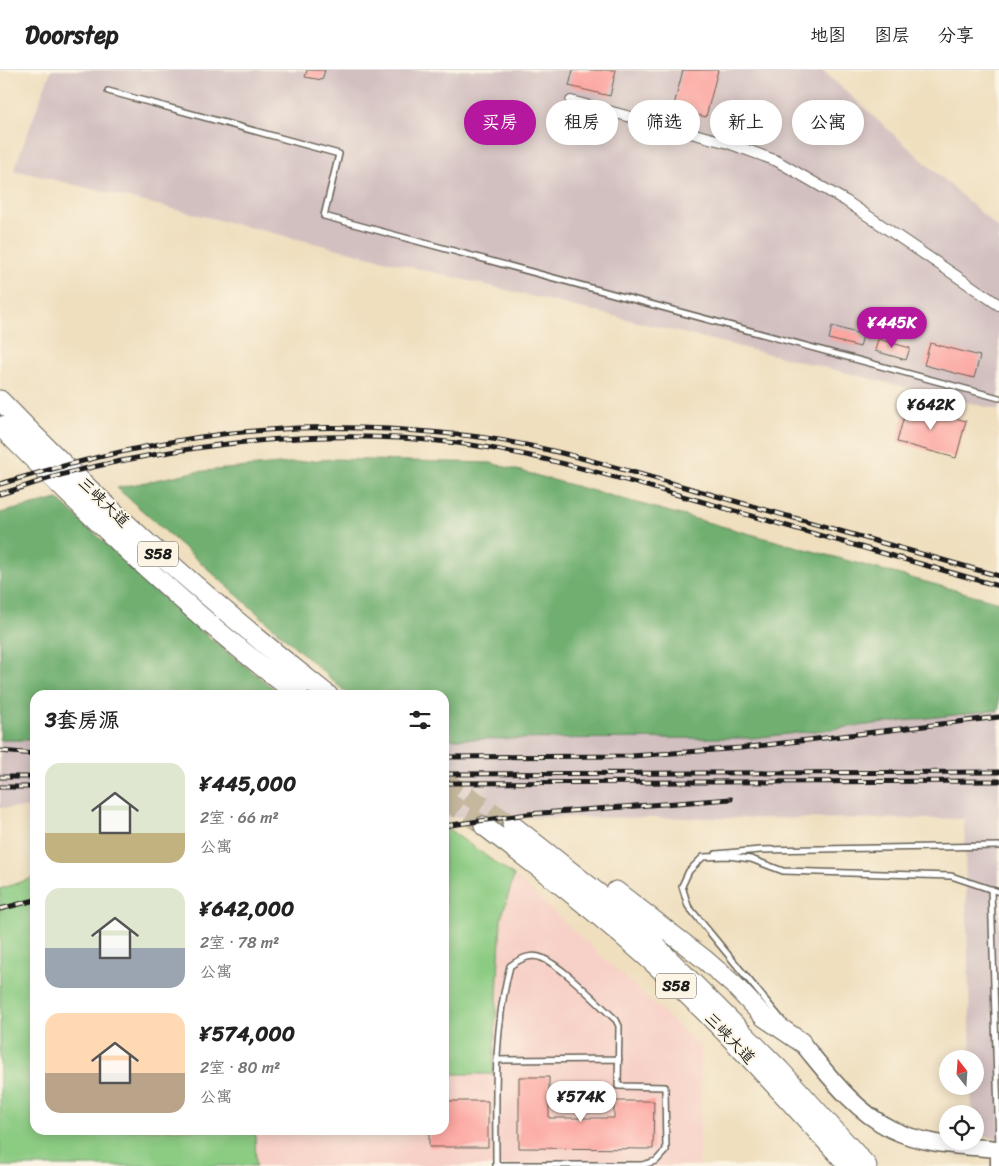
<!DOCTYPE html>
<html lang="zh">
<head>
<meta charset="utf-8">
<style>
	:root { --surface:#fff; --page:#f2f2f2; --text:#222; --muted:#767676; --line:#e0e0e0; --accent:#b5179e }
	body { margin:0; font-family:Sriracha,"LXGW WenKai TC",sans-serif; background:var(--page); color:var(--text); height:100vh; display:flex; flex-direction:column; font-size:19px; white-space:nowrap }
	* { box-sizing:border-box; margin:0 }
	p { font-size:16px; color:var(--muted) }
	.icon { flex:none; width:28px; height:28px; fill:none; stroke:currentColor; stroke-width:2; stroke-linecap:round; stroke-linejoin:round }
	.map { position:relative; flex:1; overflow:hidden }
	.sheet { position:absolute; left:30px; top:620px; width:419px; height:445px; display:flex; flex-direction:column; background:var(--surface); border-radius:15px; box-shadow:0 2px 12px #0003 }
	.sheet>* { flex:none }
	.hud { position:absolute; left:464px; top:30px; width:460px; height:45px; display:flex; gap:10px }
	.needle { width:32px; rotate:343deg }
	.controls { position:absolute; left:939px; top:980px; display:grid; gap:10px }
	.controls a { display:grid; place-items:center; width:45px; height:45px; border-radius:50%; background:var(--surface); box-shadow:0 2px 12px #0003; font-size:25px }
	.price { position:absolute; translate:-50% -42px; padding:0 11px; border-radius:18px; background:#fff; color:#222; font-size:16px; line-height:32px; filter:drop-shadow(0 1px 2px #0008) }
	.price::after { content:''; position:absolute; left:50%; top:30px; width:15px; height:11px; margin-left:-8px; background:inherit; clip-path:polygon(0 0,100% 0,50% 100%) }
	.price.active { background:var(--accent); color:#fff }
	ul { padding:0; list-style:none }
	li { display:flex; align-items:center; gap:15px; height:125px; padding:0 15px }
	li span { display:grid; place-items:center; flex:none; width:140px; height:100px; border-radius:15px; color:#555 }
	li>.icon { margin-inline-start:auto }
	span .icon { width:60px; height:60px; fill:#fffc; stroke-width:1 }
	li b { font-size:21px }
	h2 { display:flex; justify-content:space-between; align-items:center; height:60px; padding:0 15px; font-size:21px }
	.pill { padding:0 18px; border-radius:22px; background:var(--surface); box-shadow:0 2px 12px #0003; font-size:18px; line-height:45px }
	.pill.active { background:var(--accent); color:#fff }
	header { display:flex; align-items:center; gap:30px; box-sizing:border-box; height:70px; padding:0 25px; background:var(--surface); border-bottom:1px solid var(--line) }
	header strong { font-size:24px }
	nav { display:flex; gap:28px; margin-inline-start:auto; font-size:18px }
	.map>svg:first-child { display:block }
	.built { fill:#f7d1c7 }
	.industrial { fill:#d2bfc0 }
	.green { fill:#8bcb82; stroke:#54744f }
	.forest { fill:#70af70; stroke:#466646 }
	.building { fill:#fca6a1 }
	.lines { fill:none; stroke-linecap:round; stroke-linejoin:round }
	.motorway-tunnel { stroke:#c5b89e; stroke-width:19; stroke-dasharray:19 9; stroke-linecap:butt }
	.service-casing { stroke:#666055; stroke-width:8 }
	.minor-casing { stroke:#666055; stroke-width:12 }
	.primary-casing { stroke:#666055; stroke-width:19 }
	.motorway-casing { stroke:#666055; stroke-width:21 }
	.service { stroke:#fff; stroke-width:5 }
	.minor { stroke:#fff; stroke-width:10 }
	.primary { stroke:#fff; stroke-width:16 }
	.motorway { stroke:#fff; stroke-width:19 }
	.rail-casing { stroke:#1c1c1c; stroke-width:5 }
	.rail { stroke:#fcf5e5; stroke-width:3; stroke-dasharray:9; stroke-linecap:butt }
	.labels { text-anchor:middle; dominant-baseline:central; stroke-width:4; stroke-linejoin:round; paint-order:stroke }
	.shield { fill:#fcf5e5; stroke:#5f5d58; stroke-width:1 }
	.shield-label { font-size:15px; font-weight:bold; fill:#1c1c1c }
	.street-label { font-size:16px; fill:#1c1c1c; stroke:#fcf5e5 }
</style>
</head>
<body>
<header>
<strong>Doorstep</strong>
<nav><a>地图</a><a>图层</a><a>分享</a></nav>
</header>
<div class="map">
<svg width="999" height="1096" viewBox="0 0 999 1096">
	<rect width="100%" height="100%" fill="#fcf5e5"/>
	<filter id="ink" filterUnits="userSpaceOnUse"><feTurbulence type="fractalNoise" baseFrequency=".02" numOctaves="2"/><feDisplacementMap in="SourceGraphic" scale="10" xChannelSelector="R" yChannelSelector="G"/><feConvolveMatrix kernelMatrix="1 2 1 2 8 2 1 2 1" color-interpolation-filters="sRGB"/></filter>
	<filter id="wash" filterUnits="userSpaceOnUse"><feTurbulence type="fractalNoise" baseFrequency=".0096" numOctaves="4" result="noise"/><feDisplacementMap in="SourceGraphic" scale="20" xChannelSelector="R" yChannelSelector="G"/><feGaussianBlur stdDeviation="1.12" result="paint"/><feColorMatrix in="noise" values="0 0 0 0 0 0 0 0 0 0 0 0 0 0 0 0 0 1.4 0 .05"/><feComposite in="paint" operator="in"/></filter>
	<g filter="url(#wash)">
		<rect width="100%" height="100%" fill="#efdfbf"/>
		<path class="built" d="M514 806 701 977 699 1096H256L255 1060H444V1004H493L501 849Z"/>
		<path class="industrial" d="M51 0H822L999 159V340L14 100Z
			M999 640V1069L975 1065V1044H972L971 1016H975V989H971L964 749 444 747V669L752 668Z
			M0 670H35V738H0Z"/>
		<path class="green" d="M444 756 514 806 501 849 493 1004H444Z
			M35 807V1060H255L256 1096H0V819Z"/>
		<path class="forest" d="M332 389 491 393 999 532V640L752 668 444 669V625H349L117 418 194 402Z
			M58 429 187 550 282 625H35V670H0V443Z"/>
		<g id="blocks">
			<path class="building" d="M307 0H325L322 10 305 7Z
				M573 0H616L610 26 569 16Z
				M683 0H718L706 47 673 39Z
				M832 256 863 265 860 277 829 269Z
				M878 269 910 278 906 290 875 281Z
				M930 273 980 286 974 308 924 295Z
				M907 335 966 351 956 388 897 372Z
				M519 1007H549V1048H614V1031H654L653 1079 519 1078Z
				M444 1031H488V1077H429V1060H444Z"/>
		</g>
	</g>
	<g filter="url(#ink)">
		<use href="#blocks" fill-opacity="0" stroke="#666055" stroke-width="1"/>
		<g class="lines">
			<path class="motorway-tunnel" d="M444 710 512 755
				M444 729 484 756"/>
			<defs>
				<path id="service" d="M108 21 339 84 324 146 999 328
					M716 784 760 780 999 776
					M991 819 999 1076
					M781 949 688 836 682 816 689 801 703 787 728 786 751 789 783 801 951 806 999 822
					M497 990 619 989
					M496 1096C496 1029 493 961 510 896 520 889 531 883 542 888 564 897 598 934 616 950L619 956 618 1016 665 1017 666 1080 656 1091 642 1095H496"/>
				<path id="minor" d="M571 31 728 73 777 91 846 131 999 235"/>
				<path id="primary" d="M801 972C827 1003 853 1040 891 1059 923 1075 963 1076 999 1079
					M999 1079V1096"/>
				<path id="motorway" d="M0 330C102 436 212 534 328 625
					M0 356C95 451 191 545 299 625
					M512 755 622 842 780 1000 867 1096
					M484 756C560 813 636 873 704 941 754 991 801 1044 849 1096
					M616 821 704 889 735 916 764 947 801 972"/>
			</defs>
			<use href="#service" class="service-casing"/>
			<use href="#minor" class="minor-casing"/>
			<use href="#primary" class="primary-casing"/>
			<use href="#motorway" class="motorway-casing"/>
			<use href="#service" class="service"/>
			<use href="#minor" class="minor"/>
			<use href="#primary" class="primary"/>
			<use href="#motorway" class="motorway"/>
			<defs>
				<path id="rail" d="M0 414C87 388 176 366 267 360 328 355 391 358 452 364 534 371 613 397 692 419 794 448 897 477 999 506
					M0 424C28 416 55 405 84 399 206 371 332 358 457 373 542 384 624 410 707 433 804 461 902 489 999 516
					M0 681 35 684
					M444 687 632 686 741 678 999 647
					M444 704 999 702
					M0 707H35
					M444 713 999 711
					M0 717H35
					M444 756 528 744 731 729
					M0 839 35 830"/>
			</defs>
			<use href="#rail" class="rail-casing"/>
			<use href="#rail" class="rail"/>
		</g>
	</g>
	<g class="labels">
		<g class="shield">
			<rect x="138" y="471.5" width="40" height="25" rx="4"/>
			<rect x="656" y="903.5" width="40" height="25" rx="4"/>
		</g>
		<g class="shield-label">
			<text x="158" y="484">S58</text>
			<text x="676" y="916">S58</text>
		</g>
		<g class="street-label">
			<text transform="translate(104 432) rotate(44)">三峡大道</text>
			<text transform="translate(730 968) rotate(46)">三峡大道</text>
		</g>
	</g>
</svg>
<div class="controls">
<a><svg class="needle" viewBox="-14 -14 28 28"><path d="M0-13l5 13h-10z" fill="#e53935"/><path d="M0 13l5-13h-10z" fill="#767676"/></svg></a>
<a><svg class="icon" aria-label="locate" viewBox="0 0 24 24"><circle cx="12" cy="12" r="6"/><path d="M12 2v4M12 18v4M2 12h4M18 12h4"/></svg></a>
</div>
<b class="price active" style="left:892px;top:279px">¥445K</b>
<b class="price" style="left:931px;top:361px">¥642K</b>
<b class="price" style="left:581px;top:1053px">¥574K</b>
<div class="hud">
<a class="pill active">买房</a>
<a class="pill">租房</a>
<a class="pill">筛选</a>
<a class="pill">新上</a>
<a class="pill">公寓</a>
</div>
<section class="sheet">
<h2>3套房源<svg class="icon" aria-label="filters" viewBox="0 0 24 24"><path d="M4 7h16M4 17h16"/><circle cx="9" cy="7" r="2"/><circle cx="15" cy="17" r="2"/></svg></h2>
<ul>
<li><span style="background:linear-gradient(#dfe7d0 70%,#c2b280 0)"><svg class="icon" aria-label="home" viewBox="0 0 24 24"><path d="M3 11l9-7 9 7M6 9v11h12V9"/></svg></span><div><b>¥445,000</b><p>2室 · 66 m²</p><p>公寓</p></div></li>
<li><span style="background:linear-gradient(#dfe7d0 60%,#9aa5b1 0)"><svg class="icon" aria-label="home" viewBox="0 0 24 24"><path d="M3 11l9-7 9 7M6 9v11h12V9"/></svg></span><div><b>¥642,000</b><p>2室 · 78 m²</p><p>公寓</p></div></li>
<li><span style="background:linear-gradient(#ffd9b3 60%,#b9a48a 0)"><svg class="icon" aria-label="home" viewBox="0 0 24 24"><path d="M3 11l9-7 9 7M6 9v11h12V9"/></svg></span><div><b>¥574,000</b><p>2室 · 80 m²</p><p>公寓</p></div></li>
</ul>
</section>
</div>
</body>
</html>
